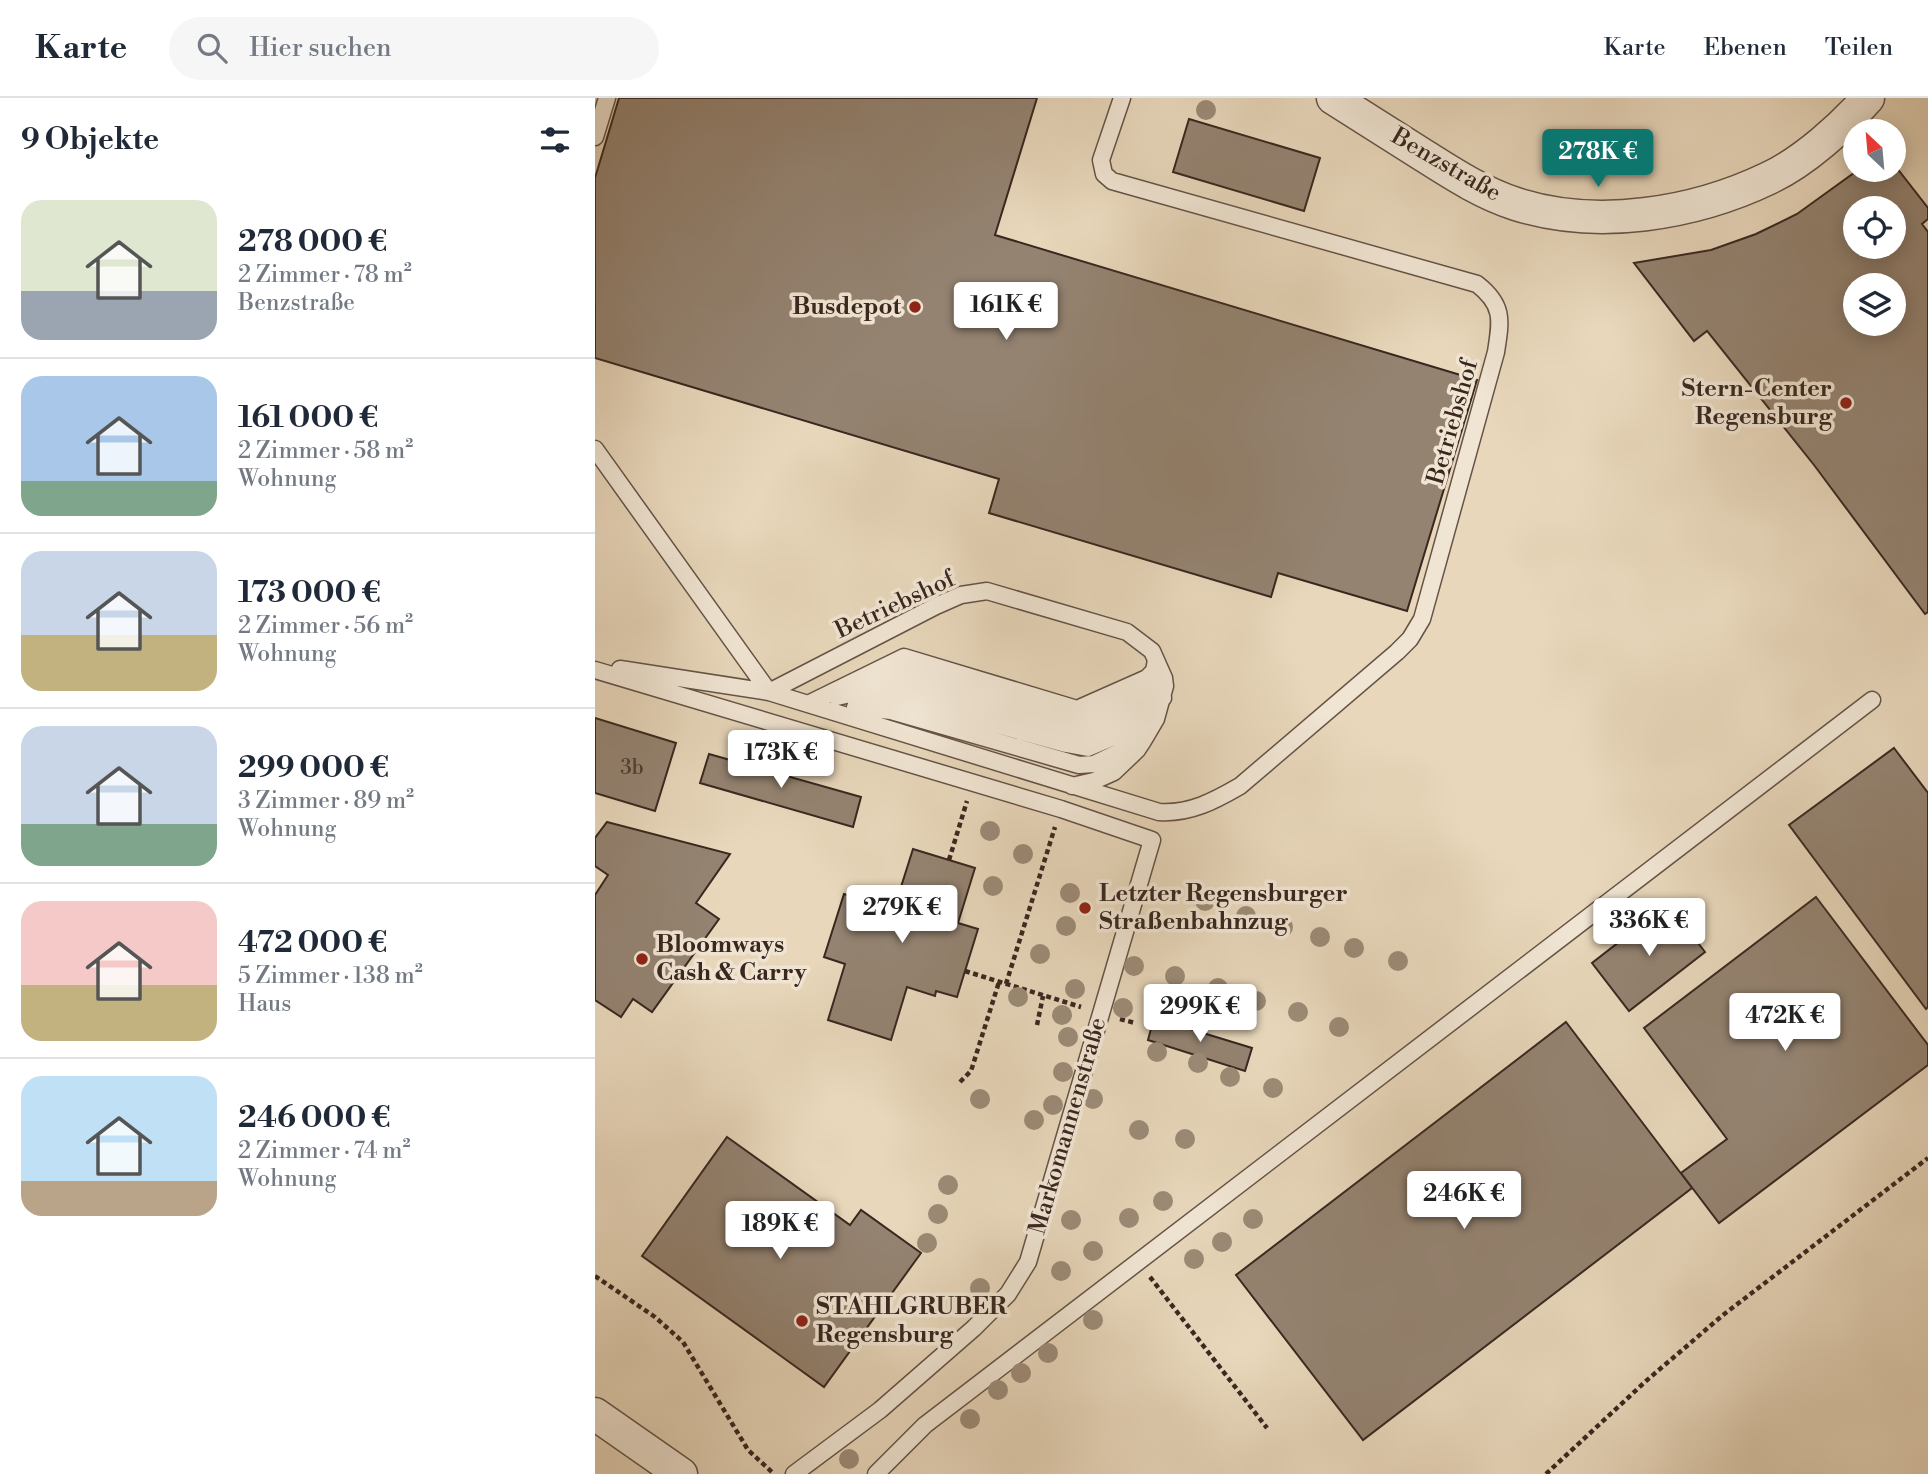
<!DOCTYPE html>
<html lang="de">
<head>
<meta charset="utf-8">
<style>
	:root { --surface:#fff; --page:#f6f6f7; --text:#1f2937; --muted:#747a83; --line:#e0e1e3; --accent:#0f766e }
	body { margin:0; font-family:"Libre Bodoni",serif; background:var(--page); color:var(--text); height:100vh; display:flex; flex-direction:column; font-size:26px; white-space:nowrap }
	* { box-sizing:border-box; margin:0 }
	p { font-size:23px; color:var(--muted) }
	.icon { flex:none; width:38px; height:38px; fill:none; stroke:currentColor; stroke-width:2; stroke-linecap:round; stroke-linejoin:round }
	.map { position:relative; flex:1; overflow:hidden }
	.panel { display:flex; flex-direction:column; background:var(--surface); width:595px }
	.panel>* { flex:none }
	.needle { width:46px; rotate:334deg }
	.buttons { position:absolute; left:1248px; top:21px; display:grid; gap:14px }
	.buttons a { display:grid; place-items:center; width:63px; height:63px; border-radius:50%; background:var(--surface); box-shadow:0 4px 18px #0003; font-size:35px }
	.price { position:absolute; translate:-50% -60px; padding:0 16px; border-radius:7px; background:#fff; color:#222; font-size:23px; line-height:46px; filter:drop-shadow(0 2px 4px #0008) }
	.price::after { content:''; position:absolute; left:50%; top:42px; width:21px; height:16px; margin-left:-10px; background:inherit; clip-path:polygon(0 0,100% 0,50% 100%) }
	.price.current { background:var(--accent); color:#fff }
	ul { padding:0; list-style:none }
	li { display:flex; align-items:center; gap:21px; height:175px; padding:0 21px }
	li+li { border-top:2px solid var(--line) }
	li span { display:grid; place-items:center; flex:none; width:196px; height:140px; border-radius:21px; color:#555 }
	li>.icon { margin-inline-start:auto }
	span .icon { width:84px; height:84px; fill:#fffc; stroke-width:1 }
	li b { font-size:30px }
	h2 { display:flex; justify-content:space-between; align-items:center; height:84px; padding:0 21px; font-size:30px }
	header { display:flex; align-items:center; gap:42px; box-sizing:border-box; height:98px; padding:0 35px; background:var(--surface); border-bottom:2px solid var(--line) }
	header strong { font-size:33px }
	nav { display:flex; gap:38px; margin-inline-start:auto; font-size:24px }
	.search { width:490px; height:63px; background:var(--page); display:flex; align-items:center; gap:18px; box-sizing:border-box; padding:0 24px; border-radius:38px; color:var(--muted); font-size:26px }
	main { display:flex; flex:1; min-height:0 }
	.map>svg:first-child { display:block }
	.building { fill:#948371; stroke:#392720; stroke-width:2; fill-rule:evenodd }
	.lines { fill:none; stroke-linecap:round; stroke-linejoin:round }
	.lane-casing { stroke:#655347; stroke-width:19 }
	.street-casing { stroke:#655347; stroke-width:35 }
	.path { stroke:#392720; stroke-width:4.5; stroke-dasharray:5 3.5; stroke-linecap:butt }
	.lane { stroke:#f0e5d3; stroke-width:16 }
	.street { stroke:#f0e5d3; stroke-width:32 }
	.tree { fill:#9c8b77 }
	.poi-dot { fill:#8f2418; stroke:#f0e5d3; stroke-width:2.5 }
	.labels { text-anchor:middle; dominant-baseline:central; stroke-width:7; stroke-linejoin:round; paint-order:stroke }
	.number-label { font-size:21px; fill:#503e34 }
	.street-label { font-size:24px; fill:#392720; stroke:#f0e5d3 }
	.poi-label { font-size:24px; font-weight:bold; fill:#392720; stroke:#f0e5d3; text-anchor:start }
</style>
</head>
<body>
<header>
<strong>Karte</strong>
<div class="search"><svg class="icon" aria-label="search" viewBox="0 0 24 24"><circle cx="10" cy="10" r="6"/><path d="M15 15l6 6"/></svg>Hier suchen</div>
<nav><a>Karte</a><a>Ebenen</a><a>Teilen</a></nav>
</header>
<main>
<section class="panel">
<h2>9 Objekte<svg class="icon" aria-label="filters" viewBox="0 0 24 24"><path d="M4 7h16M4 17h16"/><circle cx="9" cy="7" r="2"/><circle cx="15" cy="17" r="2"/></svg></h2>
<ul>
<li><span style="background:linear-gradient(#dfe7d0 65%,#9aa5b1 0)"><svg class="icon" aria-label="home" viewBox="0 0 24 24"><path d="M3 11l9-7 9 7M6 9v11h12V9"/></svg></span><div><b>278 000 €</b><p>2 Zimmer · 78 m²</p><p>Benzstraße</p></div></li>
<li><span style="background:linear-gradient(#a9c7e8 75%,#7fa58c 0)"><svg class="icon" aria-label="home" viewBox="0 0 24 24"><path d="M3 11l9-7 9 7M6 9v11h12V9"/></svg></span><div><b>161 000 €</b><p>2 Zimmer · 58 m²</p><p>Wohnung</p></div></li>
<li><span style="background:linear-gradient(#c9d6e8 60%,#c2b280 0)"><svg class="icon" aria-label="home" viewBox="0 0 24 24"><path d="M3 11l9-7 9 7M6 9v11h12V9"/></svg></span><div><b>173 000 €</b><p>2 Zimmer · 56 m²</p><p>Wohnung</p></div></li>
<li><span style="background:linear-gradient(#c9d6e8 70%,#7fa58c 0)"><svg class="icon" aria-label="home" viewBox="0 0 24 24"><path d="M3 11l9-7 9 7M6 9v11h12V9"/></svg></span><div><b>299 000 €</b><p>3 Zimmer · 89 m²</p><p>Wohnung</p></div></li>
<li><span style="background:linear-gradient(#f6c9c9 60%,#c2b280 0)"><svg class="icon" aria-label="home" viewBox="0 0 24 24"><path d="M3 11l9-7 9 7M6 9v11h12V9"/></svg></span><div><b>472 000 €</b><p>5 Zimmer · 138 m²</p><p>Haus</p></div></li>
<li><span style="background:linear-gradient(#bfe0f5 75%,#b9a48a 0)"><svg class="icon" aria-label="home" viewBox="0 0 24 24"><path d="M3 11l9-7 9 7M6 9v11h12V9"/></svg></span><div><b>246 000 €</b><p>2 Zimmer · 74 m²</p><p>Wohnung</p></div></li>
</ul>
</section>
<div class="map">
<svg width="1333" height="1376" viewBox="0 0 1333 1376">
	<rect width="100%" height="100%" fill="#e8d7bb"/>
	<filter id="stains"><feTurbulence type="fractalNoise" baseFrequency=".00286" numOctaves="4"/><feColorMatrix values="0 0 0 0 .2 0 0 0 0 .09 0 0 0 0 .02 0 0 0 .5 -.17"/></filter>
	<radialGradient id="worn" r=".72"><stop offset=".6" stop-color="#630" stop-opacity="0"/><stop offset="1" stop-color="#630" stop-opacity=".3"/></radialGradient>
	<path class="building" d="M24 0H442L400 137 882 282 812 513 683 475 676 499 394 415 404 381 0 260V80Z
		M594 21 725 60 709 113 578 74Z
		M1298 65 1333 110V121L1327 126 1333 134V514L1330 516 1219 367 1112 233 1099 243 1039 165 1116 152 1161 136 1202 116 1263 72H1298ZM1260 110H1298V149H1260ZM1260 187H1298V226H1260Z
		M0 620 81 645 60 713 0 695Z
		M1299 650 1333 695V909L1331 911 1194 727Z
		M114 656 266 699 258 729 105 685Z
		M12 724 135 756 101 805 124 821 57 914 38 901 26 919 0 902V797L13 777 0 768V740Z
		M318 751 380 770 363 825 383 831 362 899 341 893 340 898 312 889 296 942 233 922 250 866 229 859 249 796 299 811Z
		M1221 799 1333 947V967L1124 1125 1086 1075 1132 1041 1049 930Z
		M1073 806 1110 854 1034 913 997 865Z
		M559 920 657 950 650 973 553 942Z
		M971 924 1097 1090 768 1342 641 1177Z
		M132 1039 255 1127 266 1112 326 1155 229 1289 47 1158Z"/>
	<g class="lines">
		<defs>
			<path id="lane" d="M0 39 12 0
				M0 351 174 594 564 714C595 716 619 703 645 688L802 554 815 541 827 521 901 254C906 222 909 207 882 186L517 83 509 76 506 62 527 0
				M25 571 174 594 341 508 366 497 392 493 532 534 557 553 569 580 570 588 561 621 548 643 542 652 519 674 499 683 477 688
				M0 572 466 711 557 742 433 1164 413 1196 379 1230 285 1312 199 1376
				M287 579 307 572 478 622H489L559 589 569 580
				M242 599 304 585 483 635 497 634 568 600
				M270 601 302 599 471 646 493 650 561 621
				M215 605 309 559 482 611 552 580 559 573 561 562
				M260 609 296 613 484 667 499 666 543 645
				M281 1376 330 1327 1277 602"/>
			<path id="street" d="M738 0C768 19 798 38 828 57 858 76 887 95 921 106 1002 132 1099 116 1174 80 1210 63 1247 29 1273 0
				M0 1316 86 1376"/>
		</defs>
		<use href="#lane" class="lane-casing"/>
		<use href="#street" class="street-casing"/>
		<path class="path" d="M354 762 372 703
			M370 873 486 909
			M411 886 460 729
			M525 921 540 925
			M442 927 448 898
			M365 984 376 973 404 884
			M0 1178 60 1219 88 1244 153 1352 178 1375
			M555 1179 672 1330
			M951 1376 1051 1283 1128 1217 1333 1060"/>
		<use href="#lane" class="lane"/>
		<use href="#street" class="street"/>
	</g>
	<g class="tree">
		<circle cx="611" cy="12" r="10"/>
		<circle cx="395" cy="733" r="10"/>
		<circle cx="428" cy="756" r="10"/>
		<circle cx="398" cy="788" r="10"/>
		<circle cx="475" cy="795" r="10"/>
		<circle cx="610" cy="803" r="10"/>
		<circle cx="651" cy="818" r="10"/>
		<circle cx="471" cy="828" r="10"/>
		<circle cx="688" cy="829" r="10"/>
		<circle cx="725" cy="839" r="10"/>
		<circle cx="759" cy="850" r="10"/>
		<circle cx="445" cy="856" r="10"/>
		<circle cx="803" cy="863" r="10"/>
		<circle cx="539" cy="868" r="10"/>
		<circle cx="580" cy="878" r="10"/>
		<circle cx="623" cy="890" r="10"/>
		<circle cx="480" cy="891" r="10"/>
		<circle cx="423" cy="899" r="10"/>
		<circle cx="661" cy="903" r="10"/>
		<circle cx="528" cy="910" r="10"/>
		<circle cx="703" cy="914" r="10"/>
		<circle cx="467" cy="917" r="10"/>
		<circle cx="744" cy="929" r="10"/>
		<circle cx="473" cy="939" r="10"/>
		<circle cx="562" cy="954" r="10"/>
		<circle cx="603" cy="965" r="10"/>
		<circle cx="468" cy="974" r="10"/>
		<circle cx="635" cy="979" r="10"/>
		<circle cx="678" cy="990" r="10"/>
		<circle cx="385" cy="1001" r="10"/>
		<circle cx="498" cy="1001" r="10"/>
		<circle cx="458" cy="1007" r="10"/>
		<circle cx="439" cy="1022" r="10"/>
		<circle cx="544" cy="1032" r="10"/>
		<circle cx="590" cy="1041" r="10"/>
		<circle cx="353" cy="1087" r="10"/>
		<circle cx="568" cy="1103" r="10"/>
		<circle cx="343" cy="1116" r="10"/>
		<circle cx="534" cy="1120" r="10"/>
		<circle cx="658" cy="1121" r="10"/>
		<circle cx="476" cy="1122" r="10"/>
		<circle cx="627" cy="1144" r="10"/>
		<circle cx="332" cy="1145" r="10"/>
		<circle cx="498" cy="1153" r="10"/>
		<circle cx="599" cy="1161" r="10"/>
		<circle cx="466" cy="1173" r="10"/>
		<circle cx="385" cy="1190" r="10"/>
		<circle cx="498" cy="1222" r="10"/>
		<circle cx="453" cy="1255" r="10"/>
		<circle cx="426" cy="1275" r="10"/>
		<circle cx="403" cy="1292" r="10"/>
		<circle cx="375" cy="1321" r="10"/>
		<circle cx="254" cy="1361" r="10"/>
	</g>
	<g class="poi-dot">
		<circle cx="320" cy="209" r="7"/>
		<circle cx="1251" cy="305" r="7"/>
		<circle cx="490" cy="810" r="7"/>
		<circle cx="47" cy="861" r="7"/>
		<circle cx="207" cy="1223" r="7"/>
	</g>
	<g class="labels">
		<g class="number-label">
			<text x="37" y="670">3b</text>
		</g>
		<g class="street-label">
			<text transform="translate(851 67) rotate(30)">Benzstraße</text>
			<text transform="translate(858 324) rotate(-74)">Betriebshof</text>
			<text transform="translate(300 507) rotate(-25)">Betriebshof</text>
			<text transform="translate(473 1028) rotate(-74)">Markomannenstraße</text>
		</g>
		<g class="poi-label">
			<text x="306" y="209" text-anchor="end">Busdepot</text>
			<text x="1237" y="291" text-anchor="end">Stern-Center<tspan x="1237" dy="28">Regensburg</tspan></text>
			<text x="504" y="796">Letzter Regensburger<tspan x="504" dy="28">Straßenbahnzug</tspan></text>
			<text x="61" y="847">Bloomways<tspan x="61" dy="28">Cash &amp; Carry</tspan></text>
			<text x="221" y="1209">STAHLGRUBER<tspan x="221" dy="28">Regensburg</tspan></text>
		</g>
	</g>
	<rect width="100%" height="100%" filter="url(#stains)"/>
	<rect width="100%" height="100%" fill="url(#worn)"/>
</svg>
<div class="buttons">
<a><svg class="needle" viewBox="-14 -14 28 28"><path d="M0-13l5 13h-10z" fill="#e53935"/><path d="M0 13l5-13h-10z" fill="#747a83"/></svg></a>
<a><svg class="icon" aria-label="locate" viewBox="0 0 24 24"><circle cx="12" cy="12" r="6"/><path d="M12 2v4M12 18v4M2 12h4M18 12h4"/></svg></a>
<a><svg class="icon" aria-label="layers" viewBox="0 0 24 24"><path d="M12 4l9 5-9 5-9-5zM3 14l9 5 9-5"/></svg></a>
</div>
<b class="price current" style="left:1003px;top:91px">278K €</b>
<b class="price" style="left:411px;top:244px">161K €</b>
<b class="price" style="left:186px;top:692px">173K €</b>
<b class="price" style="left:307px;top:847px">279K €</b>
<b class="price" style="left:1054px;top:860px">336K €</b>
<b class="price" style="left:605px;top:946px">299K €</b>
<b class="price" style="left:1190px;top:955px">472K €</b>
<b class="price" style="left:869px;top:1133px">246K €</b>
<b class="price" style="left:185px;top:1163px">189K €</b>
</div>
</main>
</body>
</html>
